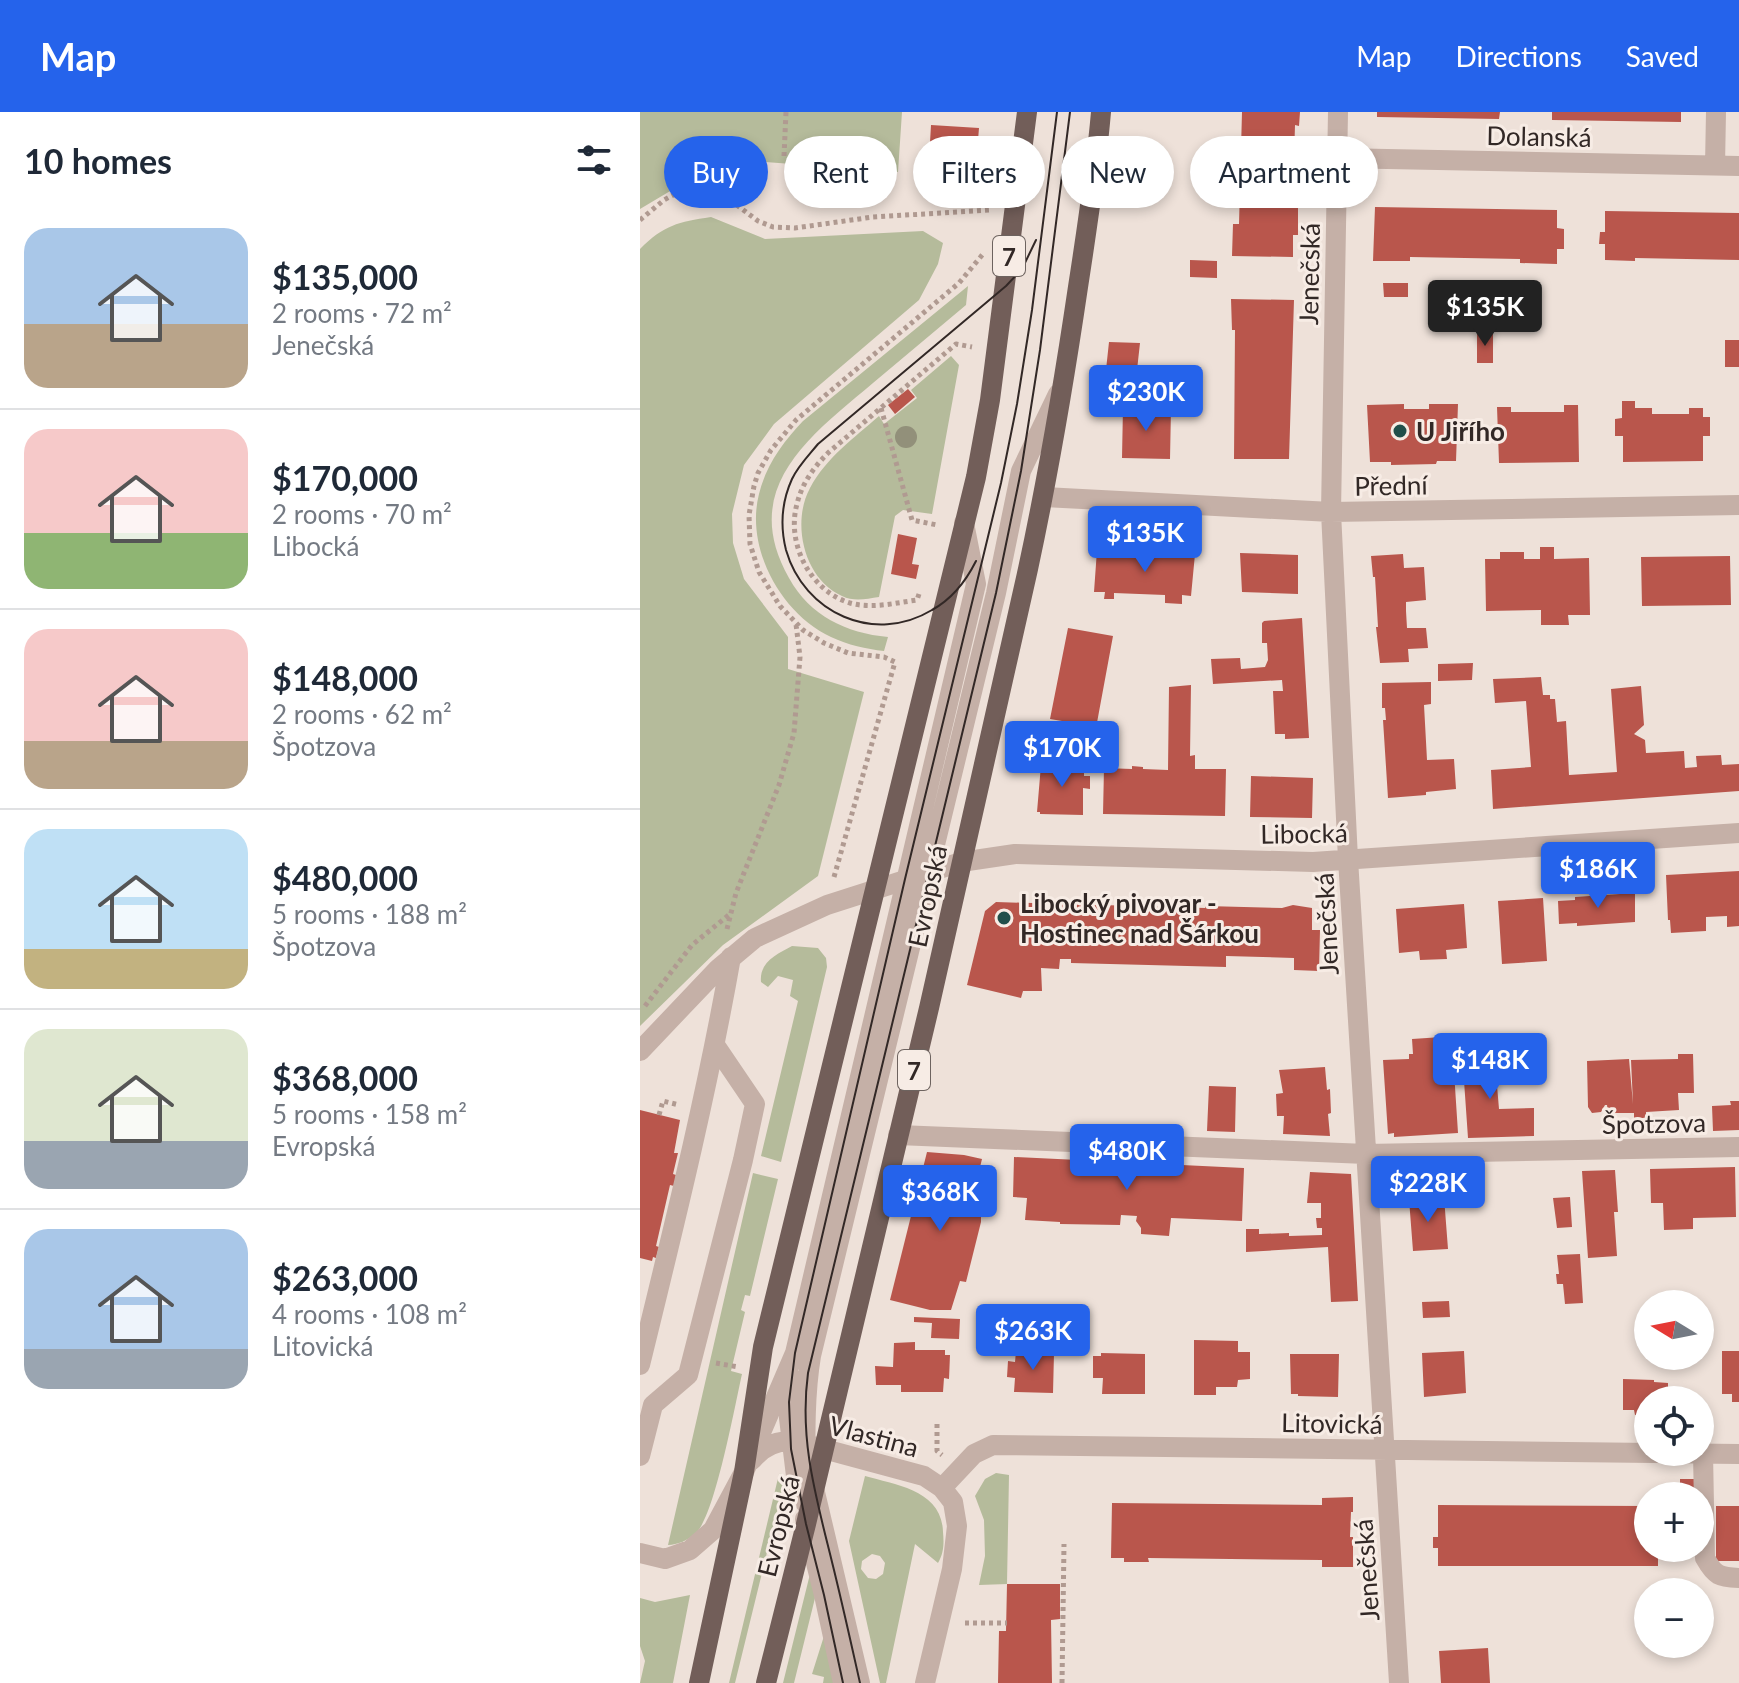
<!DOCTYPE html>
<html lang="en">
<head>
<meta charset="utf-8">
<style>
	:root { --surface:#fff; --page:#f6f6f7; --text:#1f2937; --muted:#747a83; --line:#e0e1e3; --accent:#2563eb }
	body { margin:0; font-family:Lato,sans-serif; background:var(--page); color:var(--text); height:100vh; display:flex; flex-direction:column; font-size:30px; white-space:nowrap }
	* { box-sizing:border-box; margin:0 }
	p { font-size:26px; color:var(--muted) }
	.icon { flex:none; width:44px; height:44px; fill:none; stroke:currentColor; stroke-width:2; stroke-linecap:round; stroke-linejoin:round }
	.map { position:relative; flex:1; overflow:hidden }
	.panel { display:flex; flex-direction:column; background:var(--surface); width:640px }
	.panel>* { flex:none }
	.banner { position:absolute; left:24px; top:24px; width:760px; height:72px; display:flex; gap:16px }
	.needle { width:52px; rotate:280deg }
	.buttons { position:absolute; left:994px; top:1178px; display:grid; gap:16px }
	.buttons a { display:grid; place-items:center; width:80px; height:80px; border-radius:50%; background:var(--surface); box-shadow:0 4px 12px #0003; font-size:40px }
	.price { position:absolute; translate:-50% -68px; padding:0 18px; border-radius:8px; background:var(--accent); color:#fff; font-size:26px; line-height:52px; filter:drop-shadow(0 2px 4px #0008) }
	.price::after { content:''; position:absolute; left:50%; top:48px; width:24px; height:18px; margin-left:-12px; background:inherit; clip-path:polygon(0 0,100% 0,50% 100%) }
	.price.on { background:#222; color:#fff }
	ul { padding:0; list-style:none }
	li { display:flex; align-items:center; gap:24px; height:200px; padding:0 24px }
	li+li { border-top:2px solid var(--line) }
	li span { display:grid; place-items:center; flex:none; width:224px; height:160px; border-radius:24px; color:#555 }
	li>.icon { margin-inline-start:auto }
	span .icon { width:96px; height:96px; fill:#fffc; stroke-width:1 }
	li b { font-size:34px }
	h2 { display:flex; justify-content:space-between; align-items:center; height:96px; padding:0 24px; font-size:34px }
	.tag { padding:0 28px; border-radius:36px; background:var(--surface); box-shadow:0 4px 12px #0003; font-size:28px; line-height:72px }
	.tag.on { background:var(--accent); color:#fff }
	header { display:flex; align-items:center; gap:48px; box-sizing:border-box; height:112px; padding:0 40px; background:var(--accent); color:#fff }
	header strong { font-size:38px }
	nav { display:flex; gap:44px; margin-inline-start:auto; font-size:28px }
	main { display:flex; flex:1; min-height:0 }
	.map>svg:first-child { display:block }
	.green { fill:#b5bb9b; fill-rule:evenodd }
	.building { fill:#b9564c }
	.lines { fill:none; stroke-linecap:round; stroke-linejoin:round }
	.path { stroke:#b09a91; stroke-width:5; stroke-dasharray:4 4; stroke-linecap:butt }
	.minor { stroke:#c5b0a7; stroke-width:20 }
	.major { stroke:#725e59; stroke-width:20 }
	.tram { stroke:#322826; stroke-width:2 }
	.tree { fill:#92907a }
	.poi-dot { fill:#214f4b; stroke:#f7ece5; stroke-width:3 }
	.labels { text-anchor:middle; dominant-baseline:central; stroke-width:6; stroke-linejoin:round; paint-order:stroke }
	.shield { fill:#f7ece5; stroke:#6d635f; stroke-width:2 }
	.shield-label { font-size:24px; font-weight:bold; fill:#322826 }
	.street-label { font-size:26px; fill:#322826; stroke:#f7ece5 }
	.poi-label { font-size:26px; font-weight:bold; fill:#322826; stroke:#f7ece5; text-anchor:start }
</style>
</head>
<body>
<header>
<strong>Map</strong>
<nav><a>Map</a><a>Directions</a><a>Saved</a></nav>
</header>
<main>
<section class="panel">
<h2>10 homes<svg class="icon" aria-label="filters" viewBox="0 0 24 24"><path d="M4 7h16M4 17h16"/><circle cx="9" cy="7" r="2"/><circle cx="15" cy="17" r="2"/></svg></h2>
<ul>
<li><span style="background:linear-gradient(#a9c7e8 60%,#b9a48a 0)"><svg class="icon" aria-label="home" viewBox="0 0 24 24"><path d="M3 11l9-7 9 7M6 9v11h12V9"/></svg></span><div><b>$135,000</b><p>2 rooms · 72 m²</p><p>Jenečská</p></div></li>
<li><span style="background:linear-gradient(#f6c9c9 65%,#8fb573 0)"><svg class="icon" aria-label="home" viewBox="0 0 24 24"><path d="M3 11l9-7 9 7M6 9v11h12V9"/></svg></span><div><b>$170,000</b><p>2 rooms · 70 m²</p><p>Libocká</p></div></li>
<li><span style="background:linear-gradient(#f6c9c9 70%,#b9a48a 0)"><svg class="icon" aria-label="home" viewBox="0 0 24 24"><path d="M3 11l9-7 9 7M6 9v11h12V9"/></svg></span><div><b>$148,000</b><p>2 rooms · 62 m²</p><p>Špotzova</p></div></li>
<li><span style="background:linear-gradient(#bfe0f5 75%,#c2b280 0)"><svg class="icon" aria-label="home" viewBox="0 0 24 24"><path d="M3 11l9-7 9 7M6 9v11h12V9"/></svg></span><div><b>$480,000</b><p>5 rooms · 188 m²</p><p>Špotzova</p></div></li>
<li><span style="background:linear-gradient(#dfe7d0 70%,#9aa5b1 0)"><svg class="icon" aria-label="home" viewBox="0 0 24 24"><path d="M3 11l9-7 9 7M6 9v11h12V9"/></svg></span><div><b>$368,000</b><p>5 rooms · 158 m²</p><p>Evropská</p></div></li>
<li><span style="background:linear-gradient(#a9c7e8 75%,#9aa5b1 0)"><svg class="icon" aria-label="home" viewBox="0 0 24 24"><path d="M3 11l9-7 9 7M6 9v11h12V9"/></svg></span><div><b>$263,000</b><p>4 rooms · 108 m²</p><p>Litovická</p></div></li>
</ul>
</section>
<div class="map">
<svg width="1099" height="1571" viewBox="0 0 1099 1571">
	<rect width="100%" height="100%" fill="#eee1d9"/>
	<path class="green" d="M0 0H262L258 60 84 47 0 97Z
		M71 105 125 127 283 119 303 131 298 152 279 188 134 312 104 353 92 402 93 431 104 467 148 525V557L224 580 178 764 83 833 0 914V137C24 113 38 110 71 105Z
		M328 174 326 193C295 219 264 245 233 271 170 324 98 376 149 466 170 504 206 521 248 525L244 539C226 537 208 533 191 525 141 502 105 436 119 382 126 353 143 330 163 309Z
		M311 244 319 253 292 402 263 398 255 404 239 485C226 487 214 490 202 484 164 467 151 411 170 376 186 346 214 326 239 304L244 312 277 286 271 278Z
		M152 834 178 836 186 846 187 855 141 1050 121 1044 158 889 150 884 153 868 138 864 128 875 121 870C119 850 137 842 152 834Z
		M113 1061 138 1067 110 1184 105 1183 101 1198 105 1200 91 1259 102 1262C95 1293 75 1403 56 1421 49 1428 37 1433 28 1433Z
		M141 1361 145 1366 144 1371 95 1571H89L139 1362Z
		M356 1361 369 1363 367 1472 339 1473 345 1444 344 1408 335 1384 345 1367Z
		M225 1364C256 1373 302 1378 303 1420 304 1431 304 1441 298 1451L275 1432 246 1571H240L209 1429ZM232 1442 240 1444 245 1451 243 1462 236 1467 228 1466 221 1457 222 1449Z
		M170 1462 175 1486 154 1571H143Z
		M50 1483 33 1571H0L5 1549 0 1534V1486L15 1490Z
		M184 1524 195 1571H183L184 1565 172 1562Z"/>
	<path class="building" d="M602 0H660L659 14 655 13 653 82H658V123H653V145L592 144 593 112H599Z
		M737 0H860L859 7 737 5Z
		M912 0H1041V10L912 8Z
		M291 13 339 16 336 52 289 48Z
		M735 95 917 98V116L924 117V137H917V152L880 151V147L770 145V149H733Z
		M965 99 1099 101V148L995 146V149L965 148V132H959L960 120H965Z
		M550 148 577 149V166L550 165Z
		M743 171H768V185H744Z
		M591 187 654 188 649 347H594L595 218H592Z
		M837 221 853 222V251H837Z
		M1085 228H1099V255H1085Z
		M469 230 500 231 496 267H465Z
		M268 277 275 285 255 302 248 293Z
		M982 289H995V296H1012V302H1049V296H1063V305H1070V324H1063V349L983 350V324H975V307L982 306Z
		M764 292V297H789V292H818L816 349H797L796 352 751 353V350H730L727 293Z
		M924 293H938L939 350 859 351 857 295H871V300H924Z
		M483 295 531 296 530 347 482 346Z
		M258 422 277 426 272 452 279 453 276 467 251 462Z
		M900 435H914V447L949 446 950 503H928L929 513H901V498L846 499 845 447H860V440H884V447H900Z
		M460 436 484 437V439L506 441 553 439V441L555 442 551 484 542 483V492L525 491V483L474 481V487H464L465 480H454L457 438H459Z
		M600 441 658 443V482L602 480Z
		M763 442 764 456 784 455 786 488 766 490V499L767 516H786L788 536 768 537 769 550 740 551 736 515H738L735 465H733L731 444Z
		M1090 444 1091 493 1002 494 1001 445Z
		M662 506 669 626 645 627V622H635L633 579H643L642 568 573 572 571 547 600 546 601 557 625 555 628 548 627 531H622V511L624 509Z
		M428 516 473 524 456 616 441 613 440 621 423 618V616L421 615 422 609 410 607Z
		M833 551 832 568 798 569V552Z
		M901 565 903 583H910V587H915L917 610 926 609 929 663 977 660 971 577 1001 574 1004 613 994 622 1005 628 1006 641 1044 639 1045 656 1057 655 1056 644 1081 643 1082 653 1099 652V679L853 697 851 658 891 655 886 589 855 591 853 567Z
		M791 570V592L784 593 787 648 814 647 816 677 786 680V683L748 686 743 608H746L745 596H742V571Z
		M551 573 550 644 555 643V657H586L585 704 463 702 464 656 492 657V654L503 655V657L528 658 529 575Z
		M422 648H431L430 653H444V664H450V677L443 676V703L400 702V700H397L401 653H422Z
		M611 664 673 666 672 706 610 705Z
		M1099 759V814L1087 815V804L1066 805V819L1031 821 1030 808H1028L1026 763Z
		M995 781V810L937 814V811L919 812 918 789 935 788V785Z
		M903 786 907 849 862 852 858 789Z
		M356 790 565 796 566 794 642 796 653 793 672 796V818H680L679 859 654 858V846L586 844V855L431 851V847H420L419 857 401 856 402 879H383L381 886 327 873 345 799Z
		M824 792 827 836 806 838 807 847 780 848 779 839 759 841 756 797Z
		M817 924 818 944H813L818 1021 754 1025V1021L748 1022 743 948 769 947V942H773L772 927Z
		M854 938 859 997 894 996V1024L828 1026 822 940Z
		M1038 942H1053L1054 981H1038L1039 998 1006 1000V1006H994V1001H968L967 993H965L961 1000 952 1001 948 995 947 949 989 947 993 992 991 948 1038 947Z
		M685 955 687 978 690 977 691 1001 688 1002 690 1024 643 1022 644 1004H637L636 982 643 981 639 958Z
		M569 974 596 975 595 1020 567 1019Z
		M1090 989H1099V1018L1073 1019 1072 994 1091 993Z
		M0 998 40 1008 34 1041H38L33 1062 36 1063 34 1074 30 1073 16 1134 19 1135 16 1146 13 1145 12 1149 0 1146Z
		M287 1040 324 1043 342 1047 331 1092 341 1095V1110L326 1170 320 1169 311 1198H290L250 1188Z
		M374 1045 604 1056 602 1109 531 1106 529 1124 501 1122V1116L496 1109 497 1104 481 1103 480 1113 420 1112V1110L385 1108 387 1086 373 1085Z
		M1095 1055 1096 1105 1053 1106V1117L1024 1118 1023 1091H1011L1010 1057Z
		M975 1058 978 1100H974L977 1144 948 1146 942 1059Z
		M670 1060 711 1062 718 1189 691 1190 688 1135 606 1140V1117H619V1122L649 1121V1124L682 1123V1116H677L676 1106H681V1091H667Z
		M804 1085 808 1137 773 1139 769 1087Z
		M930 1085 932 1115 917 1116 913 1086Z
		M940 1142 943 1191 925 1192 923 1172H917L916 1162H919L917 1143Z
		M809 1189 810 1205 783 1206 782 1190Z
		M274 1205 320 1207 319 1227 291 1226 292 1211 274 1210Z
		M554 1228 598 1229V1240H610V1267L598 1268 597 1275H576V1283H554Z
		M275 1230V1238H305V1243H310L309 1267 304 1266 303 1280H261V1273H236L235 1254 253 1255 254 1231Z
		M376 1239 414 1241 413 1281 374 1280 375 1266 367 1265 368 1249 375 1250Z
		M824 1239 826 1281 784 1285 782 1241Z
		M1082 1239H1099V1290H1092V1282H1082Z
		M461 1241 505 1242V1282H462L463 1266H453V1244H461Z
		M650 1242H699L698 1285 658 1284V1282H651Z
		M983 1267 1014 1268V1270L1028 1271V1276L1031 1277V1288H1008V1303H995L994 1298H983Z
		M1040 1367H1057V1384H1040Z
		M713 1385V1400H711L710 1425H713V1455H682V1448L508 1446 509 1450H484V1446H471L472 1391 682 1393V1386Z
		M798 1393 1008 1394V1436H1018V1454H798V1436H793V1425H798Z
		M1076 1394H1099V1449H1076Z
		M367 1472H420V1507L411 1508 412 1571H358L359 1519H366Z
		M848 1536 850 1571H801L799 1539Z"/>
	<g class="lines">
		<path class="path" d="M144 44 146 0
			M0 108 24 88 42 78 74 76 118 109 133 115 155 116 233 105 351 98
			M241 296 272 408 297 413
			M279 482 277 488C255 491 232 497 210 491 170 479 146 431 157 392 162 371 174 355 189 340L316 232 332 235
			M194 765 255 550 244 545 208 541 184 531 163 518 140 494 119 460 110 432 109 403 114 374 118 361 131 338 156 308 319 171 343 142
			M87 817 96 781 139 673 154 621 160 545 156 512
			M5 894 52 833 90 802
			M19 1003 23 989 39 993
			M76 1251 98 1255
			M297 1312V1339L302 1343
			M325 1511H367
			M422 1571 424 1432"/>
		<path class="minor" d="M698 0 691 400 708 747 759 1571
			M697 46 1099 54
			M1075 54 1076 0
			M404 385 691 400 1099 393
			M0 939 78 857 115 826 187 793 321 750 375 742 673 750 1099 721
			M258 1023 726 1042 1099 1035
			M0 1253C33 1118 67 982 91 845
			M151 1265 149 1306 157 1372
			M1063 1341 1065 1446C1075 1464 1079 1465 1099 1466
			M0 1344 13 1293 48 1263 103 1048 115 992 75 933
			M112 1348C124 1333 139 1327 158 1330L284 1364 302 1376 313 1390 317 1414 312 1457 285 1571
			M174 1376 220 1571
			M302 1376 334 1342 353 1333 1099 1342
			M166 1392C166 1342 163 1293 171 1244L356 481 381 359 418 282
			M165 1407 184 1483 203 1571
			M0 1441 25 1447 50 1438 73 1418 104 1360 155 1241 336 472 324 411"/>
		<path class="major" d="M59 1571 104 1360 123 1235 336 365 350 288 387 0
			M126 1571 166 1412 289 896 388 457C408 364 424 270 438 175 447 117 456 59 461 0"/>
		<path class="tram" d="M336 449C326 469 312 487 292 498 234 533 164 501 146 438 140 414 142 389 152 367 158 354 169 343 178 332L366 174 382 157 396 128
			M203 1571 184 1483 166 1412 151 1337 149 1290 155 1241 265 767 361 371 377 292 392 198 417 0
			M220 1571C211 1531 202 1490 192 1450 176 1385 159 1328 168 1261L356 481 381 359 400 238 430 0"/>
	</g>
	<circle class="tree" cx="266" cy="325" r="11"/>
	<g class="poi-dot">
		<circle cx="760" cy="319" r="8"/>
		<circle cx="364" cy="806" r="8"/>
	</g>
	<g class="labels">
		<g class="shield">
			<rect x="353" y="124" width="32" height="40" rx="6"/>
			<rect x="258" y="938" width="32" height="40" rx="6"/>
		</g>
		<g class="shield-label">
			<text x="369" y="144">7</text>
			<text x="274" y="958">7</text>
		</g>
		<g class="street-label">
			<text transform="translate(899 24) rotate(1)">Dolanská</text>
			<text transform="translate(669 162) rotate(-89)">Jenečská</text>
			<text transform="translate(751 373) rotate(-1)">Přední</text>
			<text transform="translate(664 721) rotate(-1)">Libocká</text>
			<text transform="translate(287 784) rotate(-78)">Evropská</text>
			<text transform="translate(686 812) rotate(-93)">Jenečská</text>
			<text transform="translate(1014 1011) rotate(-1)">Špotzova</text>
			<text transform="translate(692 1311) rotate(1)">Litovická</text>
			<text transform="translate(234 1324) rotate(15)">Vlastina</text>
			<text transform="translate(138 1414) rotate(-76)">Evropská</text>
			<text transform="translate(726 1458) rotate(-94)">Jenečská</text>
		</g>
		<g class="poi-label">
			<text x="776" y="319">U Jiřího</text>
			<text x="380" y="791">Libocký pivovar -<tspan x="380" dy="30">Hostinec nad Šárkou</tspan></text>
		</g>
	</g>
</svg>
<div class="buttons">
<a><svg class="needle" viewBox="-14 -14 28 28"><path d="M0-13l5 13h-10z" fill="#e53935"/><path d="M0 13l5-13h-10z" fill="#747a83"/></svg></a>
<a><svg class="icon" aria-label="locate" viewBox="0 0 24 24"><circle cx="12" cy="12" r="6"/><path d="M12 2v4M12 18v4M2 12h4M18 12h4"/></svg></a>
<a>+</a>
<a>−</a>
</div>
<b class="price on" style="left:845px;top:236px">$135K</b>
<b class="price" style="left:506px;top:321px">$230K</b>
<b class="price" style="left:505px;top:462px">$135K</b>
<b class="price" style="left:422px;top:677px">$170K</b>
<b class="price" style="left:958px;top:798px">$186K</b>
<b class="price" style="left:850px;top:989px">$148K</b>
<b class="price" style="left:487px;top:1080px">$480K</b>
<b class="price" style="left:788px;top:1112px">$228K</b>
<b class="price" style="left:300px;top:1121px">$368K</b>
<b class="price" style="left:393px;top:1260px">$263K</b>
<div class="banner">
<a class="tag on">Buy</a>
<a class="tag">Rent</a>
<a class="tag">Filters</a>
<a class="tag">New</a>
<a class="tag">Apartment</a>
</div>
</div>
</main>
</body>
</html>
